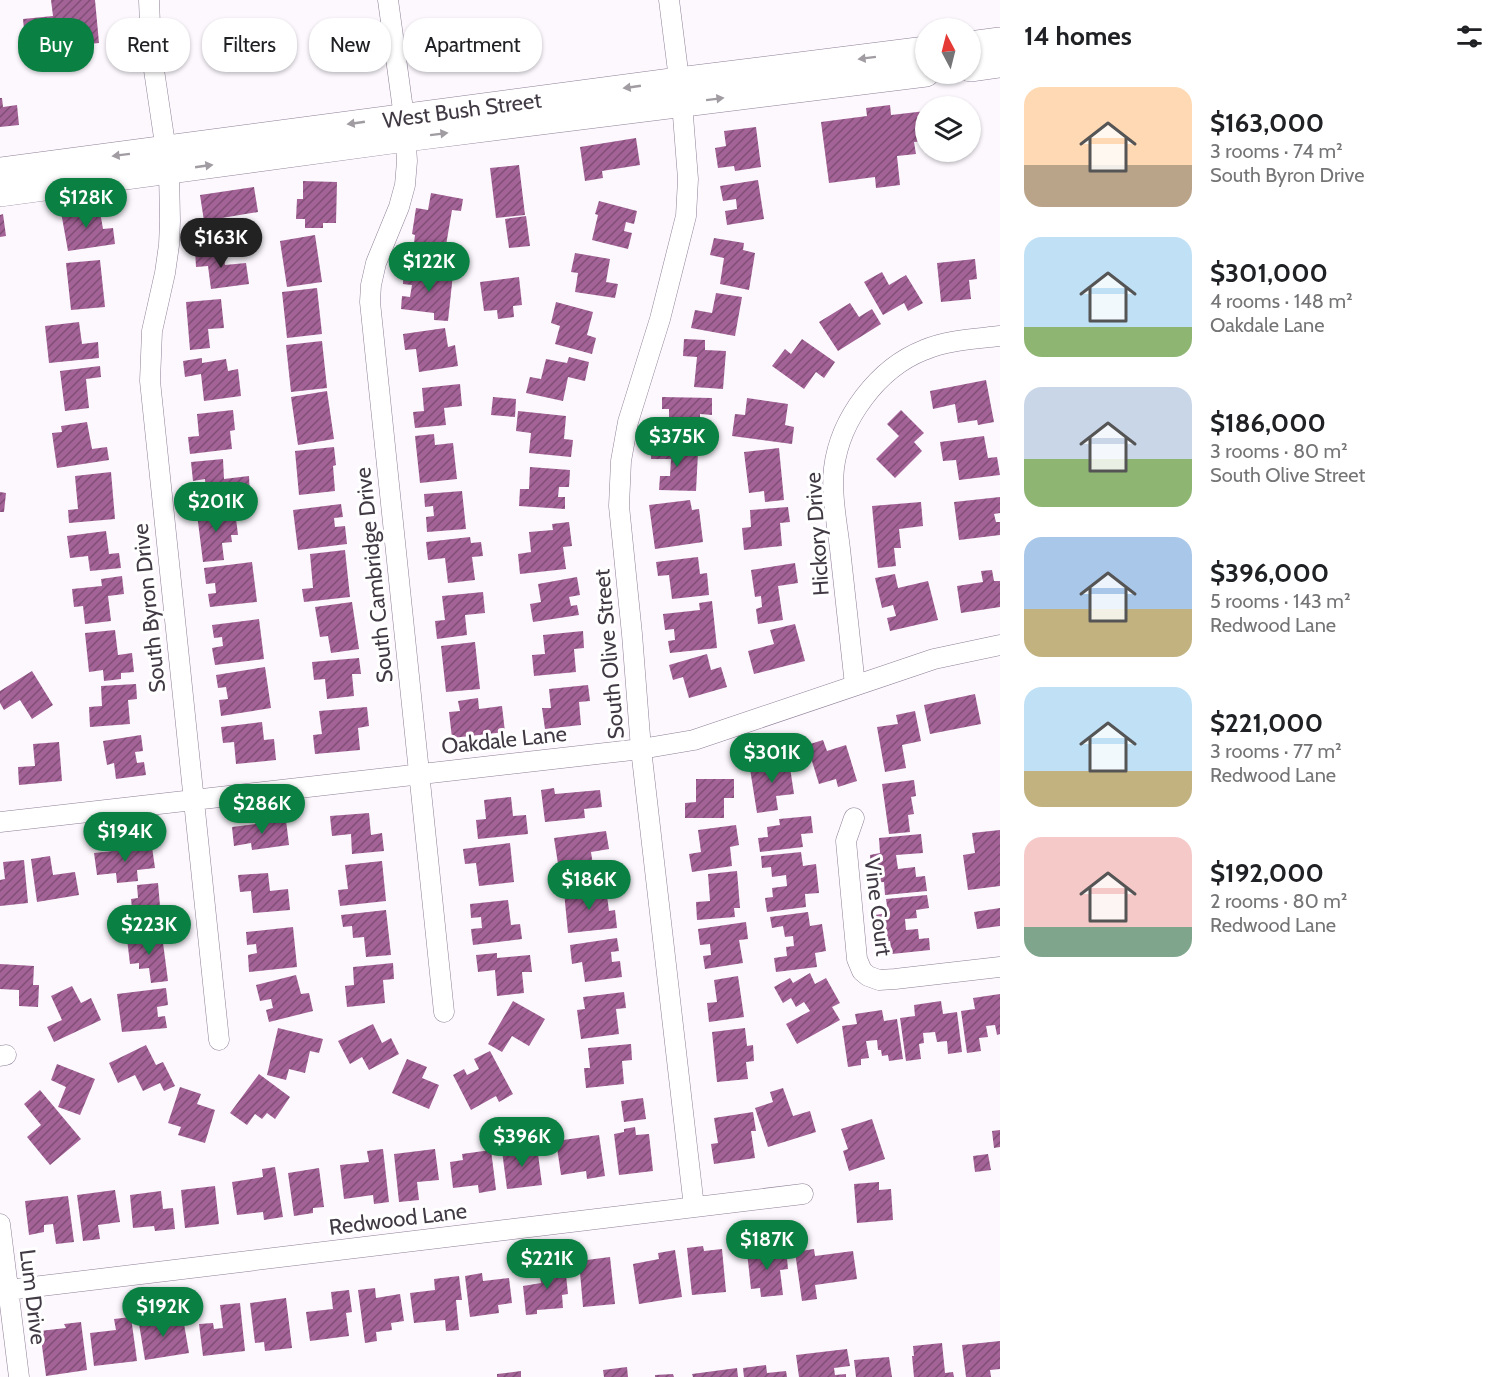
<!DOCTYPE html>
<html lang="en">
<head>
<meta charset="utf-8">
<style>
	:root { --surface:#fff; --page:#f6f6f6; --text:#202124; --muted:#757577; --accent:#0b8043 }
	body { margin:0; font-family:Cabin,sans-serif; background:var(--page); color:var(--text); height:100vh; display:flex; flex-direction:column; font-size:22px; white-space:nowrap }
	* { box-sizing:border-box; margin:0 }
	p { font-size:20px; color:var(--muted) }
	.icon { flex:none; width:33px; height:33px; fill:none; stroke:currentColor; stroke-width:2; stroke-linecap:round; stroke-linejoin:round }
	.map { position:relative; flex:1; overflow:hidden }
	.details { display:flex; flex-direction:column; background:var(--surface); width:510px }
	.details>* { flex:none }
	.top-card { position:absolute; left:18px; top:18px; width:570px; height:54px; display:flex; gap:12px }
	.needle { width:39px; rotate:353deg }
	.fabs { position:absolute; left:915px; top:18px; display:grid; gap:12px }
	.fabs a { display:grid; place-items:center; width:66px; height:66px; border-radius:50%; background:var(--surface); box-shadow:0 2px 4px #0004; font-size:30px }
	.price { position:absolute; translate:-50% -51px; padding:0 14px; border-radius:21px; background:var(--accent); color:#fff; font-size:20px; line-height:39px; filter:drop-shadow(0 2px 3px #0008) }
	.price::after { content:''; position:absolute; left:50%; top:36px; width:18px; height:14px; margin-left:-9px; background:inherit; clip-path:polygon(0 0,100% 0,50% 100%) }
	.price.current { background:#222; color:#fff }
	ul { padding:0; list-style:none }
	li { display:flex; align-items:center; gap:18px; height:150px; padding:0 24px }
	li span { display:grid; place-items:center; flex:none; width:168px; height:120px; border-radius:18px; color:#555 }
	li>.icon { margin-inline-start:auto }
	span .icon { width:72px; height:72px; fill:#fffc; stroke-width:1 }
	li b { font-size:26px }
	h2 { display:flex; justify-content:space-between; align-items:center; height:72px; padding:0 24px; font-size:26px }
	.chip { padding:0 21px; border-radius:24px; background:var(--surface); box-shadow:0 2px 4px #0004; font-size:21px; line-height:54px }
	.chip.current { background:var(--accent); color:#fff }
	main { display:flex; flex:1; min-height:0 }
	.map>svg:first-child { display:block }
	.building { fill:url(#building-hatch) }
	.lines { fill:none; stroke-linecap:round; stroke-linejoin:round }
	.street-casing { stroke:#8e7f97; stroke-width:21 }
	.secondary-casing { stroke:#8e7f97; stroke-width:28 }
	.street { stroke:#fff; stroke-width:20 }
	.secondary { stroke:#fff; stroke-width:27 }
	.oneway { fill:#a09ca2 }
	.labels { text-anchor:middle; dominant-baseline:central; stroke-width:6; stroke-linejoin:round; paint-order:stroke }
	.street-label { font-size:22px; fill:#413a44; stroke:#fff }
</style>
</head>
<body>
<main>
<div class="map">
<svg width="1000" height="1377" viewBox="0 0 1000 1377">
	<defs>
		<pattern id="building-hatch" width="6" height="6" patternUnits="userSpaceOnUse" patternTransform="scale(1.5)"><rect width="6" height="6" fill="#a46397"/><path d="M-1 1l2-2M0 6l6-6M5 7l2-2" fill="none" stroke="#804e76"/></pattern>
	</defs>
	<rect width="100%" height="100%" fill="#fcf8fe"/>
	<path class="building" d="M51 0H95L99 43 26 50 23 19 53 16Z
		M0 98H2L3 107 17 105 19 125 0 127Z
		M890 105 891 115 926 111V141L914 142 916 154 897 156 900 185 876 188 875 177 829 183 821 122 867 116 866 108Z
		M756 127 761 167 735 171 734 166 718 168 715 148 726 146 724 131Z
		M636 138 640 165 602 171 603 178 585 181 580 147Z
		M519 165 525 215 496 218 490 168Z
		M758 180 764 219 727 225 725 211 737 209 736 199 723 201 720 186Z
		M303 181 337 182 336 223H323V228H305V219H296L297 199H303Z
		M254 187 258 212 204 221 200 195Z
		M431 193 463 199 461 211 452 210 443 263 412 258 415 235 412 234 416 208 428 210Z
		M599 201 637 211 634 224 626 222 624 231 632 233 628 249 592 240 598 215 595 214Z
		M99 206 103 229 113 228 115 244 68 251 61 212Z
		M3 214 6 236 0 237V215Z
		M526 216 530 246 509 248 505 219Z
		M315 235 322 282 287 287 280 241Z
		M714 238 744 243 743 250 755 253 749 290 720 284 724 258 710 255Z
		M223 247 225 265 246 263 249 284 211 289 208 266 196 267 195 250Z
		M575 253 610 259 606 282 618 284 615 298 575 292 578 273 571 272Z
		M975 259 977 279 969 280 971 299 941 302 937 263Z
		M100 260 105 307 71 310 66 263Z
		M404 269 453 274 448 321 434 320V313L401 309 402 296 410 297 412 285 403 284Z
		M882 272 889 285 906 275 923 303 908 311 904 303 883 315 864 282Z
		M519 277 522 305 513 306 514 317 498 319 497 310 484 311 480 282Z
		M317 288 322 334 287 338 282 292Z
		M716 293 742 297 735 336 691 328 695 310 712 313Z
		M221 299 224 328 208 329 210 348 190 350 186 302Z
		M556 302 593 312 587 335 596 338 592 354 555 344 560 326 551 323Z
		M850 303 859 317 872 309 881 324 838 351 819 322Z
		M79 322 82 344 98 342 99 358 49 363 45 326Z
		M445 328 448 347 455 345 458 366 419 372 416 349 405 350 403 334Z
		M684 339 705 340V350L726 351 723 389 694 387 697 357 683 356Z
		M802 339 835 362 824 378 816 372 804 389 772 366 785 349 791 354Z
		M322 341 327 388 291 392 286 345Z
		M569 357 589 362 585 381 568 377 563 401 526 393 530 377 541 379 546 359 567 363Z
		M202 358V363L226 359 228 371 238 369 241 396 204 401 201 374 185 377 183 361Z
		M100 366 101 377 86 379 89 408 65 411 60 371Z
		M986 380 994 422 978 425 977 420 958 423 955 404 933 409 930 391Z
		M460 384 462 406 444 408 446 425 415 428 413 412 424 411 422 388Z
		M327 391 334 439 298 445 291 397Z
		M493 397 516 399 515 417 491 415Z
		M662 397 712 398V415L700 414V437L659 436 660 418H669V409H662Z
		M747 398 788 404 785 425 794 427 792 444 732 436 735 414 745 415Z
		M233 410 235 430 230 431 232 449 190 454 188 437 199 436 197 414Z
		M901 410 924 433 914 442 922 451 895 478 876 459 899 436 887 424Z
		M518 411 566 416 564 439 573 440 571 457 529 453 531 433 516 431Z
		M87 422 92 449 107 447 109 460 57 468 52 433 62 432 61 426Z
		M434 434 435 445 453 443 457 479 420 483 415 436Z
		M984 436 988 458 997 457 1000 475 959 480 956 460 943 461 940 442Z
		M652 442 676 443V452L698 453 696 491 659 490 660 476H670L671 459H651Z
		M334 447 336 465 333 466 335 491 299 495 295 451Z
		M779 448 784 500 765 502 764 491 749 493 744 452Z
		M223 459 224 479 249 476 250 497 206 501 205 479 193 481 191 462Z
		M530 467 570 470 569 487H559L558 497H565V509L519 506 520 489H529Z
		M111 472 115 519 69 523 68 510 78 509 75 476Z
		M462 491 466 529 427 532 426 517 434 516 433 506 425 507 424 494Z
		M0 492 6 493 4 512H0Z
		M1000 497V513L994 514 996 522H1000V535L959 540 954 502Z
		M690 500 692 510 699 509 703 542 655 549 649 505Z
		M921 502 923 526 899 529 901 548H894L896 566 878 568 872 506Z
		M341 504 343 517 334 518 335 527 345 526 347 544 298 550 293 510Z
		M788 507 790 522 780 523 782 546 744 550 742 528 751 527 750 510Z
		M235 510 238 535H231L232 542 222 543 224 560 203 562 197 514Z
		M569 522 572 546 563 547 566 569 520 574 518 554 531 552 529 532 553 530 552 524Z
		M106 531 109 554 119 553 121 568 90 571 88 556 70 558 67 536Z
		M470 537 471 543 481 542 483 556 472 557 475 580 448 583 445 558 428 560 426 542Z
		M345 550 350 597 304 602 302 589 313 588 310 554Z
		M698 557 700 574 707 573 709 595 672 599 669 575 658 576 656 562Z
		M252 562 257 602 210 607 208 594 216 593 215 583 206 584 204 568Z
		M795 563 798 583 778 586 783 620 758 624 756 609 762 607 761 596 755 597 751 570Z
		M992 570 994 581H1000V607L961 613 957 586 983 582 981 571Z
		M895 574 898 588 928 581 938 620 890 631 887 618 896 616 893 605 882 608 875 578Z
		M122 576 124 594 108 596 111 621 85 624 83 606 74 607 72 589 102 586 101 579Z
		M577 577 580 595 569 597 571 606 577 605 579 615 533 622 530 604 541 602 538 584Z
		M483 592 485 613 465 615 467 635 437 639 435 621 445 620 442 596Z
		M712 601 717 648 670 653 668 641 675 640 674 629 665 630 663 614 700 610 699 603Z
		M352 602 359 649 331 653 328 636 320 637 315 607Z
		M259 619 264 659 215 665 212 648 223 646 222 637 214 638 212 625Z
		M795 624 805 661 754 674 748 651 774 644 770 630Z
		M115 630 118 655 132 653 134 672 121 673V679L104 681 103 670 89 672 85 633Z
		M583 631 584 648 574 649 576 672 534 676 532 655 545 654 543 635Z
		M475 642 480 689 446 692 441 646Z
		M707 654 711 670 721 667 727 687 689 698 683 677 673 680 669 665Z
		M359 658 361 674H352L354 696 327 699 325 679 314 680 312 662Z
		M265 667 271 708 221 716 219 700 228 699 226 687 218 688 216 675Z
		M32 671 53 705 32 719 20 700 4 710 0 703V691Z
		M136 684 137 699 128 700 130 724 90 727 89 707 102 706 101 686Z
		M588 685 590 701 579 702 581 725 545 729 542 708H551L549 689Z
		M975 694 981 724 930 734 924 705Z
		M478 698 479 709 502 706 505 732 452 738 449 712 460 711 458 701Z
		M367 707 369 726 358 728 360 750 315 754 313 735 322 734 319 711Z
		M915 711 921 741 902 745 906 768 885 772 877 727 898 724 896 715Z
		M262 722 264 740 274 739 276 760 236 764 234 742 223 743 221 727Z
		M141 735 143 751 135 752 137 763 144 762 146 775 116 779 114 763 107 765 103 741Z
		M823 740 827 751 846 745 857 781 838 787 836 779 819 784 807 745Z
		M59 742 62 781 19 785 18 767 35 766 33 744Z
		M788 754 794 794 776 796 778 810 757 813 750 769 774 766 773 757Z
		M696 779H734V798H724V818H685V803L696 802Z
		M914 780 916 796 911 797 914 814 908 815 910 832 889 834 882 784Z
		M554 788 555 794 600 790 602 807 584 809 585 818 545 822 541 790Z
		M511 797 513 816 526 815 528 834 478 839 476 820 486 819 484 800Z
		M369 813 371 835 382 833 384 851 352 854 351 834 332 836 330 816Z
		M811 816 813 833 801 834 803 847 760 852 758 838 768 837 767 827 780 825 779 819Z
		M286 820 289 845 252 850 251 843 234 846 232 827Z
		M736 825 739 845 730 847 732 866 692 872 689 854 701 852 698 830Z
		M1000 830V886L968 890 963 855 975 853 972 833Z
		M606 831 609 849 591 852 594 872 560 877 554 838Z
		M921 834 923 853 896 855 898 869 915 867 916 877 925 876 927 891 885 895 884 882 872 883 870 855 880 853 879 838Z
		M510 843 514 882 479 886 476 863 465 864 463 849Z
		M152 847 155 868 137 870 138 881 117 883 116 873 97 875 94 853Z
		M801 852 803 866 816 864 819 893 805 894 806 907 767 912 765 898 773 897 772 888 787 886 786 875 772 877 771 867 762 868 761 856Z
		M50 856 53 875 75 872 79 895 37 902 31 859Z
		M24 860 28 903 0 906V880L5 879 3 862Z
		M382 861 386 901 340 906 338 890 348 889 345 865Z
		M737 871 740 908H734L735 917 697 920 696 902 710 901 708 874Z
		M268 873 270 891 288 889 290 910 253 913 251 891 240 892 238 875Z
		M158 883 162 929 125 933 123 909 132 908 131 899 138 898 137 885Z
		M606 888 609 911 615 910 617 928 568 933 564 892Z
		M927 895 929 908 916 910 917 918 905 919 906 930 918 929 919 939 929 938 930 950 892 954 890 941 878 942 875 915 888 913 886 899Z
		M508 900 511 925 520 924 522 939 473 945 471 929 482 928 481 917 471 918 470 904Z
		M1000 908V926L977 929 974 912Z
		M386 910 391 955 366 957 364 937 353 938 352 926 343 927 341 915Z
		M808 912 810 926 822 924 826 951 815 953 817 967 776 972 774 958 787 956 786 947 794 946 793 936 785 937 783 926 772 928 770 917Z
		M746 922 748 939 739 940 743 963 705 969 703 956 711 955 710 944 700 945 698 929Z
		M293 927 297 967 249 972 248 955 257 953 256 944 247 945 246 932Z
		M162 935 168 981 151 983 149 968 139 969V963L130 964 127 939Z
		M617 938 619 951 611 952 612 962 620 961 622 977 585 982 582 962 572 964 570 945Z
		M497 953V958L530 955 532 972H522L524 993 497 996 495 970 478 972 476 955Z
		M393 963 394 979 383 980 385 1003 347 1007 345 986 354 985 353 967Z
		M0 964 34 966 33 985H39L38 1007 19 1006V990L0 989Z
		M810 973 815 984 826 978 840 1003 832 1007 840 1020 797 1044 786 1024 810 1011 804 1002 796 1007 791 998 783 1003 774 987 790 978 793 983Z
		M296 975 301 994 309 993 313 1011 269 1022 266 1010 273 1008 271 999 260 1001 256 985Z
		M738 976 744 1017 709 1022 707 1003 717 1002 714 980Z
		M72 986 81 1003 91 998 101 1020 54 1042 47 1027 62 1020 51 996Z
		M166 988 168 1005 157 1007 158 1017 165 1016 167 1028 122 1032 117 994Z
		M624 992 626 1008 616 1009 619 1034 581 1039 577 1010 585 1009 583 997Z
		M1000 994V1034L997 1035 995 1025 986 1026 988 1037 979 1038 981 1051 967 1053 961 1011 975 1009 973 998Z
		M513 1001 545 1019 529 1046 512 1036 502 1052 488 1044Z
		M941 1001 943 1014 957 1012 962 1052 948 1054 947 1041 937 1042 935 1032 923 1033 924 1043 919 1044 921 1059 906 1061 900 1018 915 1016 914 1005Z
		M882 1010 884 1021 897 1019 903 1059 889 1061 888 1055 882 1056 881 1050H878L877 1040 866 1041 869 1058 861 1059V1065L848 1067 842 1026 857 1024 855 1014Z
		M373 1024 382 1043 391 1038 399 1054 369 1070 362 1057 350 1064 338 1041Z
		M278 1028 323 1039 319 1053 310 1051 305 1073 289 1069 286 1080 267 1075Z
		M745 1028 747 1046 753 1045 754 1061 746 1062 748 1079 717 1082 712 1032Z
		M631 1044 632 1060 622 1061 624 1084 586 1088 584 1068H590L588 1048Z
		M146 1045 156 1065 163 1062 175 1086 164 1091 160 1083 143 1091 135 1075 118 1083 109 1063Z
		M490 1051 513 1094 499 1102 496 1096 471 1110 453 1075 464 1069 467 1075 479 1069 474 1059Z
		M407 1059 427 1067 422 1078 439 1085 429 1109 392 1093Z
		M57 1064 95 1079 80 1115 58 1107 66 1087 51 1080Z
		M259 1074 290 1097 275 1119 267 1113 262 1119 255 1114 247 1125 230 1113Z
		M180 1087 201 1094 197 1104 215 1110 205 1143 178 1135 181 1127 168 1123Z
		M783 1088 793 1116 810 1111 816 1132 768 1147 755 1108 773 1102 770 1092Z
		M40 1090 81 1139 50 1165 27 1137 41 1125 24 1104Z
		M643 1098 646 1119 624 1122 621 1101Z
		M753 1112 756 1131H751L755 1158 714 1164 711 1144 718 1143 714 1118Z
		M872 1119 885 1159 849 1171 843 1151 848 1149 841 1129Z
		M635 1127 636 1135 649 1134 653 1171 619 1175 614 1134 624 1132V1129Z
		M1000 1130V1147L994 1148 992 1131Z
		M599 1135 605 1176 587 1179 586 1171 561 1175 556 1141Z
		M537 1146 542 1185 507 1189 502 1151Z
		M383 1149 389 1202 374 1204 373 1195 344 1199 340 1165 369 1162 367 1151Z
		M435 1149 439 1180 417 1182 419 1200 399 1202 394 1154Z
		M491 1150 496 1190 479 1193 478 1185 453 1188 450 1162 463 1160 462 1154Z
		M988 1154 991 1170 975 1172 973 1156Z
		M275 1167 283 1217 264 1220 263 1212 237 1215 232 1182 263 1177 262 1169Z
		M319 1168 324 1207 313 1208V1213L294 1216 288 1173Z
		M879 1182V1190L891 1189 893 1220 857 1223 854 1184Z
		M215 1186 219 1224 185 1228 181 1190Z
		M115 1190 120 1222 98 1225 100 1239 83 1241 77 1195Z
		M161 1191 163 1209 173 1208 175 1229 155 1231 154 1226 133 1228 130 1195Z
		M68 1196 74 1242 56 1244 53 1224 44 1225V1232L29 1235 25 1201Z
		M703 1246 704 1251 722 1249 726 1292 692 1295 687 1248Z
		M786 1248 788 1269 780 1270 783 1295 761 1297 760 1288 751 1289 747 1252Z
		M814 1249 815 1256 853 1251 857 1279 815 1285 817 1299 802 1301 795 1252Z
		M675 1250 682 1297 639 1304 633 1264 659 1259 658 1253Z
		M610 1257 615 1304 583 1307 579 1261Z
		M565 1265 568 1294 562 1295 563 1308 537 1310V1314L526 1315 523 1286 541 1283 539 1267Z
		M482 1273 483 1281 509 1278 512 1303 498 1305 499 1313 470 1317 465 1276Z
		M459 1276 462 1300H456L459 1330 446 1331 445 1320 414 1323 410 1293 435 1290 434 1279Z
		M375 1288 376 1298 400 1294 404 1321 391 1323 392 1330 376 1332 377 1341 365 1343 358 1290Z
		M349 1290 352 1312 346 1313 349 1336 310 1341 306 1312 333 1309 331 1292Z
		M286 1298 292 1348 265 1351 264 1342 255 1343 250 1303Z
		M240 1303 245 1351 203 1356 199 1324 213 1323 214 1329 223 1328 220 1305Z
		M156 1315 157 1323 183 1318 189 1353 145 1360 138 1318Z
		M131 1317 137 1361 94 1366 90 1333 116 1330 114 1319Z
		M81 1322 87 1370 46 1376 40 1331 66 1328 64 1324Z
		M1000 1341V1369L990 1370 991 1377H966L962 1345Z
		M942 1343 945 1373 953 1372 954 1377H914L912 1356H914L913 1346Z
		M847 1349 850 1366 834 1368 835 1375 846 1374V1377H799L796 1355Z
		M889 1357 892 1377H856L854 1360Z
		M766 1365 767 1373 786 1371 787 1377H744L743 1368Z
		M627 1367 628 1377H604L603 1370Z
		M737 1368 738 1377H693L692 1374Z
		M521 1371V1377H497V1374Z
		M673 1374 674 1377H655V1375Z"/>
	<g class="lines">
		<defs>
			<path id="street" d="M149 0 151 50 169 171 170 221 169 245 165 273 152 331 150 381 219 1040
				M388 0 404 117 407 161 405 185 399 207 376 263 371 285 370 302 444 1012
				M669 0 682 103 688 179 686 216 660 319 628 422 621 461 619 506 632 634 641 749 694 1207
				M855 685C850 640 845 595 840 549 837 523 831 495 834 468 840 419 878 368 924 350 947 340 975 339 1000 336
				M854 818 846 841 857 959 862 971 868 976 879 980 895 979 1000 967
				M0 822 641 749 694 740 934 659 1000 645
				M0 1056 6 1055
				M0 1224 19 1377
				M0 1294 8 1290 803 1194"/>
			<g id="secondary">
				<path d="M970 45 1000 41"/>
				<path d="M970 68 1000 64"/>
				<path id="s1" d="M0 171 679 81 926 50"/>
				<path d="M0 193 406 138 926 73"/>
			</g>
		</defs>
		<use href="#street" class="street-casing"/>
		<use href="#secondary" class="secondary-casing"/>
		<use href="#street" class="street"/>
		<use href="#secondary" class="secondary"/>
	</g>
	<defs><path id="oneway-solid" d="M-6-.8H1V-3.2L6.5 0L1 3.2V.8H-6Z" transform="scale(1.5)"/></defs>
	<g class="oneway">
		<use href="#oneway-solid" transform="translate(867 58) rotate(173)"/>
		<use href="#oneway-solid" transform="translate(632 87) rotate(172)"/>
		<use href="#oneway-solid" transform="translate(715 99) rotate(-7)"/>
		<use href="#oneway-solid" transform="translate(356 123) rotate(172)"/>
		<use href="#oneway-solid" transform="translate(439 134) rotate(-7)"/>
		<use href="#oneway-solid" transform="translate(121 155) rotate(173)"/>
		<use href="#oneway-solid" transform="translate(204 166) rotate(-8)"/>
	</g>
	<g class="labels">
		<g class="street-label">
			<text stroke="none"><textPath href="#s1" startOffset="466">West Bush Street</textPath></text>
			<text transform="translate(817 534) rotate(-94)">Hickory Drive</text>
			<text transform="translate(374 575) rotate(-96)">South Cambridge Drive</text>
			<text transform="translate(149 608) rotate(-96)">South Byron Drive</text>
			<text transform="translate(609 654) rotate(-95)">South Olive Street</text>
			<text transform="translate(504 740) rotate(-6)">Oakdale Lane</text>
			<text transform="translate(878 907) rotate(83)">Vine Court</text>
			<text transform="translate(398 1219) rotate(-7)">Redwood Lane</text>
			<text transform="translate(33 1297) rotate(83)">Lum Drive</text>
		</g>
	</g>
</svg>
<div class="fabs">
<a><svg class="needle" viewBox="-14 -14 28 28"><path d="M0-13l5 13h-10z" fill="#e53935"/><path d="M0 13l5-13h-10z" fill="#757577"/></svg></a>
<a><svg class="icon" aria-label="layers" viewBox="0 0 24 24"><path d="M12 4l9 5-9 5-9-5zM3 14l9 5 9-5"/></svg></a>
</div>
<b class="price" style="left:86px;top:229px">$128K</b>
<b class="price current" style="left:221px;top:269px">$163K</b>
<b class="price" style="left:429px;top:293px">$122K</b>
<b class="price" style="left:677px;top:468px">$375K</b>
<b class="price" style="left:216px;top:533px">$201K</b>
<b class="price" style="left:772px;top:784px">$301K</b>
<b class="price" style="left:262px;top:835px">$286K</b>
<b class="price" style="left:125px;top:863px">$194K</b>
<b class="price" style="left:589px;top:911px">$186K</b>
<b class="price" style="left:149px;top:956px">$223K</b>
<b class="price" style="left:522px;top:1168px">$396K</b>
<b class="price" style="left:767px;top:1271px">$187K</b>
<b class="price" style="left:547px;top:1290px">$221K</b>
<b class="price" style="left:163px;top:1338px">$192K</b>
<div class="top-card">
<a class="chip current">Buy</a>
<a class="chip">Rent</a>
<a class="chip">Filters</a>
<a class="chip">New</a>
<a class="chip">Apartment</a>
</div>
</div>
<section class="details">
<h2>14 homes<svg class="icon" aria-label="filters" viewBox="0 0 24 24"><path d="M4 7h16M4 17h16"/><circle cx="9" cy="7" r="2"/><circle cx="15" cy="17" r="2"/></svg></h2>
<ul>
<li><span style="background:linear-gradient(#ffd9b3 65%,#b9a48a 0)"><svg class="icon" aria-label="home" viewBox="0 0 24 24"><path d="M3 11l9-7 9 7M6 9v11h12V9"/></svg></span><div><b>$163,000</b><p>3 rooms · 74 m²</p><p>South Byron Drive</p></div></li>
<li><span style="background:linear-gradient(#bfe0f5 75%,#8fb573 0)"><svg class="icon" aria-label="home" viewBox="0 0 24 24"><path d="M3 11l9-7 9 7M6 9v11h12V9"/></svg></span><div><b>$301,000</b><p>4 rooms · 148 m²</p><p>Oakdale Lane</p></div></li>
<li><span style="background:linear-gradient(#c9d6e8 60%,#8fb573 0)"><svg class="icon" aria-label="home" viewBox="0 0 24 24"><path d="M3 11l9-7 9 7M6 9v11h12V9"/></svg></span><div><b>$186,000</b><p>3 rooms · 80 m²</p><p>South Olive Street</p></div></li>
<li><span style="background:linear-gradient(#a9c7e8 60%,#c2b280 0)"><svg class="icon" aria-label="home" viewBox="0 0 24 24"><path d="M3 11l9-7 9 7M6 9v11h12V9"/></svg></span><div><b>$396,000</b><p>5 rooms · 143 m²</p><p>Redwood Lane</p></div></li>
<li><span style="background:linear-gradient(#bfe0f5 70%,#c2b280 0)"><svg class="icon" aria-label="home" viewBox="0 0 24 24"><path d="M3 11l9-7 9 7M6 9v11h12V9"/></svg></span><div><b>$221,000</b><p>3 rooms · 77 m²</p><p>Redwood Lane</p></div></li>
<li><span style="background:linear-gradient(#f6c9c9 75%,#7fa58c 0)"><svg class="icon" aria-label="home" viewBox="0 0 24 24"><path d="M3 11l9-7 9 7M6 9v11h12V9"/></svg></span><div><b>$192,000</b><p>2 rooms · 80 m²</p><p>Redwood Lane</p></div></li>
</ul>
</section>
</main>
</body>
</html>
